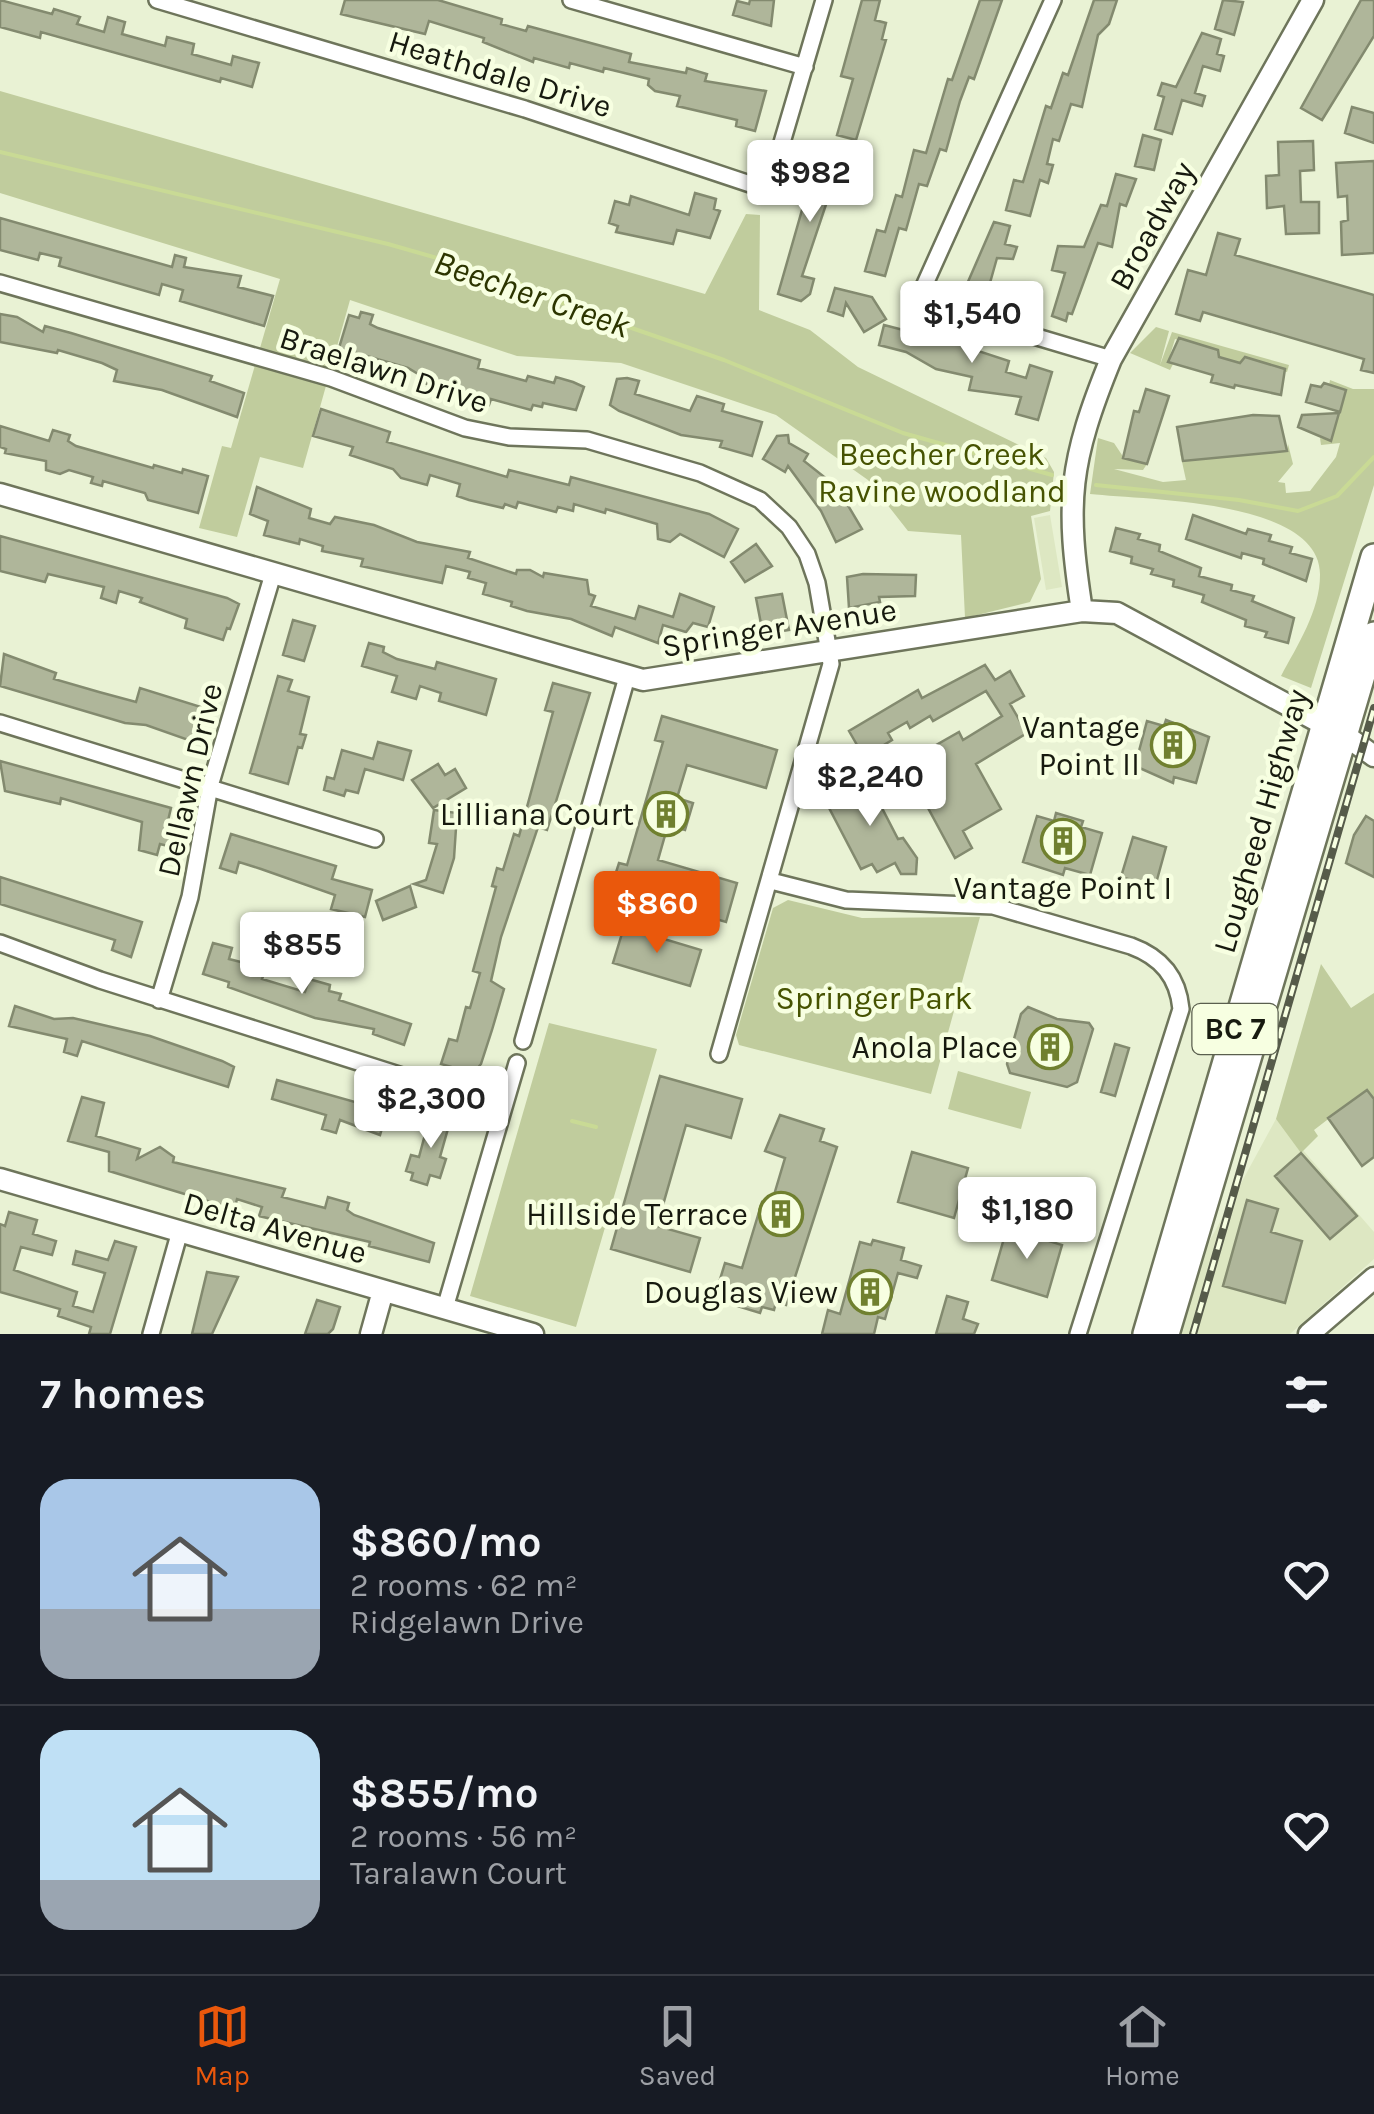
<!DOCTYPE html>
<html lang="en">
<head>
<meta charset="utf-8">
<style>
	:root { --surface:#171b24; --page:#20242c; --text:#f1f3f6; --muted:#9ea1a6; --line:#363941; --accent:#ea580c }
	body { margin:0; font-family:Karla,sans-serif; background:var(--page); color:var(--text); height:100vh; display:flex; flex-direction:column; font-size:38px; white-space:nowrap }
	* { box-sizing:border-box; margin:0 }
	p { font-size:32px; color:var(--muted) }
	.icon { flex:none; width:55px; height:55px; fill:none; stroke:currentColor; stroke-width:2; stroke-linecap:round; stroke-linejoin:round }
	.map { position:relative; height:1334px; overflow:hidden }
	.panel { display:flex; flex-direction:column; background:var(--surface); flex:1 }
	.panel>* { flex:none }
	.price { position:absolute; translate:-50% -85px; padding:0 22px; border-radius:10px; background:#fff; color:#222; font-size:32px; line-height:65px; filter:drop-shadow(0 2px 5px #0008) }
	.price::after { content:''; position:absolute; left:50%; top:60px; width:30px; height:22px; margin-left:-15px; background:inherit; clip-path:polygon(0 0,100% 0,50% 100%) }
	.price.selected { background:var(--accent); color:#fff }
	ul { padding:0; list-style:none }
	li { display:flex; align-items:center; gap:30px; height:250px; padding:0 40px }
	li+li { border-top:2px solid var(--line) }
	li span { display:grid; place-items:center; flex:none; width:280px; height:200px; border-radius:30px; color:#555 }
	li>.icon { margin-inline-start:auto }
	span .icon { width:120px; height:120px; fill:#fffc; stroke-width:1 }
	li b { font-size:42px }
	h2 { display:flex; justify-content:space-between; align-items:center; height:120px; padding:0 40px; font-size:42px }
	.menu { display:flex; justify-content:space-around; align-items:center; height:140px; border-top:2px solid var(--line); background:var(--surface); font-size:28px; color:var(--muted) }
	.menu a { display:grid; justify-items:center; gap:5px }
	.menu .selected { color:var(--accent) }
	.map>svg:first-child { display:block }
	.built { fill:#dde7c2 }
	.green { fill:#c0cc9d }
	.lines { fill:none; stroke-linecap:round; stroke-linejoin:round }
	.stream { stroke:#c9da95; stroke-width:4 }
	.building { fill:#afb69a; stroke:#838a6f; stroke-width:2.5 }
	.minor-casing { stroke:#6e755b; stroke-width:20 }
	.tertiary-casing { stroke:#6e755b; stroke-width:25 }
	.primary-casing { stroke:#6e755b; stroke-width:30 }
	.minor { stroke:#fff; stroke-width:15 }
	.tertiary { stroke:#fff; stroke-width:20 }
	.primary { stroke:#fff; stroke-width:25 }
	.rail-casing { stroke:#565b4a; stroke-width:8 }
	.rail { stroke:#f7ffe1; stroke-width:4; stroke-dasharray:11; stroke-linecap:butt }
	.labels { text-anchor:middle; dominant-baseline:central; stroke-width:9; stroke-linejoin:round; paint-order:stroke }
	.shield { fill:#f7ffe1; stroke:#5a5f4e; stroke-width:2.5 }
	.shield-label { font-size:30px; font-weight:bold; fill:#171a0f }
	.street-label { font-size:32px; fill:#171a0f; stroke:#f7ffe1 }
	.park-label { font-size:32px; fill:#465301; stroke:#f7ffe1 }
	.poi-label { font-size:32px; fill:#171a0f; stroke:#f7ffe1; text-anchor:end }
	.water-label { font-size:35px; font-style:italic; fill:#2c3500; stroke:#f7ffe1 }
</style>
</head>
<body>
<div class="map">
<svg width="1374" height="1334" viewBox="0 0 1374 1334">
	<rect width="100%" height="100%" fill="#e9f2d4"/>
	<path class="built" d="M1050 515 1062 587 1046 590 1034 518Z
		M1276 1119 1374 1232V1259L1290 1334H1180L1209 1242Z"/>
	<path class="green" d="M0 91 705 294 746 214 760 215 759 310 810 330 858 367 1046 458 1054 472 1050 511 1031 516 1041 579 1030 602 965 618 961 535 908 531 868 480 776 415 621 363 517 356 350 300 303 468 260 457 237 537 199 528 222 446 231 448 280 279 0 193Z
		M1156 327 1169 331 1160 365 1172 332 1289 365 1287 372 1241 361 1239 365 1218 358 1219 352 1175 339 1168 362 1173 364 1170 370 1130 353Z
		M1330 380 1353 389H1374V485L1311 688 1281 676C1297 646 1320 611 1320 575 1321 499 1144 500 1090 494L1098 438 1114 443 1124 458 1147 464 1143 470 1114 469 1163 482 1186 480 1179 448 1183 461 1287 451 1288 444 1293 464 1278 482 1285 483 1286 493 1310 491 1336 457 1340 443 1321 445 1320 438 1331 440 1346 390 1329 385Z
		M788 900 862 918 980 917 931 1094 739 1045 736 1035 773 908Z
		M1321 964 1351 1008 1374 993V1099L1366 1090 1314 1130 1318 1136 1301 1153 1276 1119Z
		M549 1023 657 1049 576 1327 470 1296Z
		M958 1071 1031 1092 1021 1129 948 1109Z"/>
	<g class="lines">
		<path class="stream" d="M0 152 388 244 507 278 571 307 724 360 903 433 1052 475
			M1096 485 1239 500 1298 511 1337 496 1374 457
			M572 1121 596 1127"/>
	</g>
	<path class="building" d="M0 0 52 14 54 9 80 17 77 24 104 32 108 17 125 22 122 34 165 46 167 37 194 44 192 54 231 65 233 56 259 63 252 87 221 78 220 82 41 32 40 38 0 27Z
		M345 0H438L502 19 501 24 526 31 528 26 631 54 629 62 686 73 687 68 707 74 705 81 766 91 755 131 736 126 737 120 677 106 680 96 655 91 648 85 649 79 604 68 603 72 570 63 569 68 534 58 533 62 483 42 484 38 429 21 425 34 353 17 341 14Z
		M750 0H774L771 26 733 15 737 1 749 4Z
		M862 0H880L875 20 886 23 882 39 886 40 856 140 837 135 853 79 841 76Z
		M980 0H1002L974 79 969 77 960 101 946 151 940 149 927 186 919 184 906 230 899 228 885 276 865 271 877 230 885 232 896 195 902 197 914 150 926 153 948 79 952 80Z
		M1094 0H1117L1109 24 1098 35 1082 107 1071 104 1059 141 1053 139 1047 164 1053 165 1048 183 1040 180 1030 216 1006 210 1014 180 1023 182 1046 106 1051 108 1063 73 1068 75Z
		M1223 0 1243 2 1234 35 1215 29Z
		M1361 0H1374V36L1322 120 1301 108Z
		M1202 33 1221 39 1217 54 1224 56 1220 71 1203 66 1195 93 1205 96 1202 106 1182 100 1172 134 1155 129 1164 97 1158 95 1162 83 1176 87Z
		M1352 107 1374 113V143L1345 133Z
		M1143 135 1161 140 1154 170 1135 166Z
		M1313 141 1314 170 1300 171 1301 202H1319V233L1286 234 1284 206 1267 208 1266 176 1279 175 1278 142Z
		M820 147 843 154 802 276 814 279 810 294 801 301 778 294Z
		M1374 161V253L1342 255 1341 222 1348 220 1347 196 1338 197 1336 163Z
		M1116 174 1136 179 1126 206 1120 204 1112 247 1098 243 1072 314 1068 313 1066 321 1052 316 1065 273 1052 270 1058 246 1084 247 1101 205 1107 206Z
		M695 193 716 199 714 209 720 211 710 238 677 230 673 244 616 232 618 226 609 223 615 201 629 205 631 196 689 215Z
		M0 218 172 267 175 255 186 258 184 267 241 276 238 287 273 296 264 326 180 301 183 290 162 284 159 295 59 266 61 258 40 253 38 260 0 250Z
		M994 222 1010 226 1005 244 1017 247 1013 259 997 258 986 297 964 291Z
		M1218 233 1240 239 1235 255 1374 295V373L1361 370 1364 359 1203 312 1200 321 1176 314 1188 270 1206 275Z
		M835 288 872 297 886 319 864 332 846 303 843 316 828 311Z
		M361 312 373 315 370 324 378 328 480 360 478 368 526 381 528 376 554 383 556 377 573 382 584 387 576 410 543 403 542 407 533 405 531 410 491 399 489 405 421 382 423 377 408 368 339 348 349 315 359 318Z
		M0 314 17 317 43 332 45 326 71 333 212 376 210 381 244 393 237 417 162 390 114 381 117 370 102 363 58 350 57 353 0 342Z
		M884 325 911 332H920L921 328 977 344 975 350 1009 361 1006 372 1026 378 1030 365 1052 372 1038 420 1016 414 1021 397 969 390 972 377 936 369 906 352 879 345Z
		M1179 338 1218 350 1219 357 1240 363 1245 357 1285 369 1281 395 1235 385 1234 388 1211 382 1213 375 1168 362Z
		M627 378 639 381 635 394 690 411 697 396 724 404 722 411 762 422 752 456 720 447 722 441 681 435 619 411 610 405 617 379Z
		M1324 383 1346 390 1340 412 1306 402 1311 385 1321 387Z
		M1146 389 1169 396 1147 464 1123 458 1134 411 1139 412Z
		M321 409 390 432 387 442 507 477 509 470 569 485 571 477 709 514 738 529 724 557 680 534 670 542 658 539 657 524 606 509 605 513 574 504 573 511 558 507 556 512 518 502 516 508 505 504 503 508 469 500 457 496 460 484 430 475 427 485 401 478 393 469 350 455 353 447 313 436Z
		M1339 413 1331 441 1298 427 1302 415Z
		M1253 415 1279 416 1287 451 1183 461 1177 427Z
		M0 426 49 441 53 430 70 435 68 441 76 446 153 468 154 465 182 473 183 469 208 476 198 513 148 500 145 493 103 481 102 486 91 483 93 477 69 470 60 474 46 470V461L5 453 6 449 0 447Z
		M788 435 789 443 808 454 804 461 837 487 862 529 836 542 821 511 788 466 785 472 763 459 777 436Z
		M257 487 311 509 309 518 330 524 335 517 374 525 417 542 470 552 468 558 516 574 517 570H530L543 577 544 573 587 580 589 594 595 596 591 606 635 619 639 606 673 617 680 594 714 607 708 627 693 623 686 632 663 625 658 643 615 627 612 636 571 619 527 611 511 606 512 602 483 594 486 583 468 578 470 572 446 566 442 583 361 566 363 559 322 551 323 546 300 539 299 544 264 535 268 521 250 514Z
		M1193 515 1246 534 1248 529 1271 535 1269 541 1292 547 1290 553 1312 559 1306 581 1263 564 1264 559 1242 553 1241 558 1186 539Z
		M1116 528 1140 534 1138 539 1160 545 1159 551 1201 568 1199 576 1232 585 1231 590 1254 596 1252 601 1294 618 1288 643 1265 637 1267 632 1245 626 1246 620 1202 602 1204 595 1173 586 1174 580 1151 574 1153 569 1131 563 1132 557 1110 551Z
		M0 536 227 598 239 604 230 629 227 628 223 640 185 628 187 619 140 602 142 598 119 591 116 603 101 598 104 587 48 574 45 582 0 571Z
		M756 544 772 566 745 582 731 562Z
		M863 574 916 575 915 596 879 597 880 602 849 608 847 577Z
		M782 594 789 630 763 634 756 598Z
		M293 620 315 626 304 661 283 655Z
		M369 643 384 647 383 652 397 659 435 669 437 662 496 679 486 715 439 701 441 693 420 686 416 699 392 692 397 676 362 666Z
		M4 654 56 673 54 679 99 692 136 702 140 688 201 707 191 741 146 725 125 723 0 686Z
		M985 665 995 680 1010 671 1024 696 1010 704 1027 733 976 764 1001 809 963 831 972 848 955 858 900 756 918 746 922 753 959 732 963 740 1002 716 986 691 933 721 930 716 910 728 907 722 888 733 892 740 864 757 849 731 918 690 922 698Z
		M278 676 292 680 288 691 309 697 300 734 306 735 302 748 298 747 288 784 250 773Z
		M553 683 590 693 547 830 538 827 501 937 491 981 504 989 492 1030 481 1064 475 1071H465L441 1064 449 1039 457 1041 466 1007 470 1008 480 973 473 971 496 887 492 886 497 868 503 870 514 834 519 836 553 712 545 710Z
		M662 716 777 750 766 788 687 765 677 798 693 803 685 830 668 825 658 860 737 883 726 922 611 888 619 863 627 865 663 742 655 740Z
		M1166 720 1209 737 1196 783 1174 777 1173 783 1135 766 1147 721 1164 726Z
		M378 742 411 751 403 780 365 769 358 793 346 790 344 796 324 790 327 777 334 779 342 750 373 759Z
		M0 761 171 808 167 825 173 827 168 846 160 844 157 855 139 850 142 822 61 798 60 804 5 791Z
		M438 764 445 775 455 769 466 788 433 808 412 780Z
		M865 775 898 839 903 838 917 858 916 874H901L895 863 877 872 872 864 861 869 827 804 837 799 834 792Z
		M434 810 457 813 454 858 443 893 414 884 426 880 437 844 429 843Z
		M1056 813 1083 821 1081 827 1102 833 1090 875 1065 868 1063 875 1023 862 1037 816 1054 821Z
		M1366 816 1374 821V877L1346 863 1354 835Z
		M231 834 336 866 332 879 372 890 365 917 331 909 335 895 261 869 239 862 236 873 220 868Z
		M1133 837 1166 847 1155 887 1121 877Z
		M0 877 142 922 131 957 112 950 115 940 0 904Z
		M410 886 416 907 383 920 376 901Z
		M624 927 701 950 690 986 613 963Z
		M213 943 232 948 229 959 249 964 247 969 264 974 262 979 305 992 309 979 330 985 329 991 341 994 339 1000 411 1024 404 1045 373 1034 374 1029 315 1018 228 987 229 982 203 974Z
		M15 1006 54 1019 73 1018 150 1036 222 1061 234 1067 228 1087 82 1041 77 1056 64 1052 67 1039 9 1026Z
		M1028 1007 1057 1019 1089 1023 1093 1029 1077 1082 1067 1087 1010 1073 1007 1064 1021 1014Z
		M1115 1044 1129 1048 1115 1096 1101 1092Z
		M660 1076 742 1099 731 1138 686 1125 657 1226 700 1238 690 1272 611 1249Z
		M277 1080 387 1111 380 1135 340 1120 336 1133 322 1129 326 1115 272 1099Z
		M1367 1090 1374 1099V1157L1362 1166 1328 1118Z
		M82 1097 104 1103 96 1136 140 1149 137 1159 160 1147 174 1157 173 1162 285 1189 282 1197 325 1208 328 1197 349 1203 347 1210 354 1215 434 1243 429 1262 369 1246 370 1242 259 1216 262 1207 237 1199 235 1207 224 1206 109 1171V1152L68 1141Z
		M431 1112 451 1118 440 1157 446 1159 440 1178 430 1175 427 1185 411 1180 413 1173 406 1171 411 1155 419 1157Z
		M780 1115 824 1129 820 1141 837 1147 786 1305 776 1302 774 1310 762 1307 760 1313 714 1299 725 1263 742 1268 762 1202 771 1205 785 1158 765 1151Z
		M912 1152 968 1168 954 1218 898 1202Z
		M1301 1153 1357 1216 1330 1239 1275 1176Z
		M1247 1200 1278 1209 1271 1232 1302 1241 1285 1303 1223 1286Z
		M9 1212 37 1220 33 1234 56 1241 52 1255 21 1247 14 1270 77 1292 73 1306 93 1312 105 1273 73 1264 76 1251 108 1260 115 1241 136 1247 110 1334H89L91 1327 58 1316 60 1309 0 1292V1224L5 1226Z
		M1007 1228 1062 1245 1047 1297 992 1280Z
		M873 1240 904 1248 901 1260 921 1266 917 1278 898 1273 885 1319 878 1317 874 1334H822L828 1310 840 1314 860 1242 871 1245Z
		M207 1272 238 1277 212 1334H192Z
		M947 1296 968 1302 963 1319 978 1324 974 1334H936Z
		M317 1300 340 1307 333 1329 328 1334H305Z"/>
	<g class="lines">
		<defs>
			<path id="minor" d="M157 0 525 109 768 190 824 0
				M571 0 805 67
				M1053 0 920 295 926 304 1111 359
				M0 283 331 378 465 428 509 437 587 440 700 473 760 500 789 527 807 554 817 583 831 664 719 1054
				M0 723 375 839
				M771 881 846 900 993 906 1131 946C1161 957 1178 977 1181 1009L1078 1334
				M0 943 100 980 503 1108
				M159 1000 190 897 210 786 273 574
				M523 1041 627 677
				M445 1308 517 1063
				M151 1334 180 1231"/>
			<path id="tertiary" d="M0 494 643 680 1082 611 1117 613 1323 724
				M1082 611C1065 502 1069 462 1111 359L1313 0
				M1346 736 1374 756
				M0 1179 533 1334
				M371 1334 383 1291
				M1309 1334 1374 1278"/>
			<path id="primary" d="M1146 1334 1374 557
				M1166 1334 1374 635"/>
		</defs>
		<use href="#minor" class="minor-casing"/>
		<use href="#tertiary" class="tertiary-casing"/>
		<use href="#primary" class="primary-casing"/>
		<use href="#minor" class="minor"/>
		<use href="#tertiary" class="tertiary"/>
		<use href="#primary" class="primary"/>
		<defs>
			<path id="rail" d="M1193 1334 1374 708"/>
		</defs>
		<use href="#rail" class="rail-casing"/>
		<use href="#rail" class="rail"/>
	</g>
	<defs>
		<symbol id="building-ring" viewBox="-11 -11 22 22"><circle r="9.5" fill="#f7ffe1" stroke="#70802f" stroke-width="1.5"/><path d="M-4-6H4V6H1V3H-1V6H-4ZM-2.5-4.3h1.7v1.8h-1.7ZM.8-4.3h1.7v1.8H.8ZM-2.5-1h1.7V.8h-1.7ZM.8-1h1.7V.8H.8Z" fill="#70802f"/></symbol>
	</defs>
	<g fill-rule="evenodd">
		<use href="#building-ring" x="1148" y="720" width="50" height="50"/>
		<use href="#building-ring" x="641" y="789" width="50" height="50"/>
		<use href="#building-ring" x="1038" y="816" width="50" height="50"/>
		<use href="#building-ring" x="1025" y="1022" width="50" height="50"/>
		<use href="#building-ring" x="756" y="1189" width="50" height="50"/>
		<use href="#building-ring" x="845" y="1267" width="50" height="50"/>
	</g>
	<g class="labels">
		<rect class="shield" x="1192.5" y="1004" width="85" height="50" rx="8"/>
		<g class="shield-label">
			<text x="1235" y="1029">BC 7</text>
		</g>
		<g class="street-label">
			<text transform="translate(500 74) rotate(17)">Heathdale Drive</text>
			<text transform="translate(1152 226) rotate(-61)">Broadway</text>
			<text transform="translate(384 370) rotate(18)">Braelawn Drive</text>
			<text transform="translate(779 628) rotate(-9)">Springer Avenue</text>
			<text transform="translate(190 780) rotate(-77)">Dellawn Drive</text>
			<text transform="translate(1261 821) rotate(-74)">Lougheed Highway</text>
			<text transform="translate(275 1228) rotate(16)">Delta Avenue</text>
		</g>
		<g class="park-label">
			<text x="942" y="454">Beecher Creek<tspan x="942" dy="37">Ravine woodland</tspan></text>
			<text x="874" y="998">Springer Park</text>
		</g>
		<g class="poi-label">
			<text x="1140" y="727">Vantage<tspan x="1140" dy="37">Point II</tspan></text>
			<text x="634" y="814">Lilliana Court</text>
			<text x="1063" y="888" text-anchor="middle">Vantage Point I</text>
			<text x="1018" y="1047">Anola Place</text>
			<text x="748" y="1214">Hillside Terrace</text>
			<text x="838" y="1292">Douglas View</text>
		</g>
		<g class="water-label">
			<text transform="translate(532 294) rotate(19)">Beecher Creek</text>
		</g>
	</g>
</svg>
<b class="price" style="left:810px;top:225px">$982</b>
<b class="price" style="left:972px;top:366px">$1,540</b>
<b class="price" style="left:870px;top:829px">$2,240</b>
<b class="price selected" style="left:657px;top:956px">$860</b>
<b class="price" style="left:302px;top:997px">$855</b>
<b class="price" style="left:431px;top:1151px">$2,300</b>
<b class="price" style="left:1027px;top:1262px">$1,180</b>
</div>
<section class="panel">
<h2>7 homes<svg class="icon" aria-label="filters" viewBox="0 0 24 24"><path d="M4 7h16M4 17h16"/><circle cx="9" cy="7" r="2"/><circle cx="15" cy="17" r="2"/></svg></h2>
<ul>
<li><span style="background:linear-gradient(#a9c7e8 65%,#9aa5b1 0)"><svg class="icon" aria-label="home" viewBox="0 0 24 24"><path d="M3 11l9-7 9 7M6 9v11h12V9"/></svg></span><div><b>$860/mo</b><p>2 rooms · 62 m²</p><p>Ridgelawn Drive</p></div><svg class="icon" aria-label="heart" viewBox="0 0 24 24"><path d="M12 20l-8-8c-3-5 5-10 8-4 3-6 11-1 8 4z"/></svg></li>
<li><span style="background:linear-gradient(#bfe0f5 75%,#9aa5b1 0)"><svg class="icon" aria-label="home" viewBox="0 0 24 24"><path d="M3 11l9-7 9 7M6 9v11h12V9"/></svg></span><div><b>$855/mo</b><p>2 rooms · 56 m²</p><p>Taralawn Court</p></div><svg class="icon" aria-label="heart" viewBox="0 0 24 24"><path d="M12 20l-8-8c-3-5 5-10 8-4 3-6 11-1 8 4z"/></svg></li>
</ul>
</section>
<nav class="menu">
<a class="selected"><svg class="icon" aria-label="map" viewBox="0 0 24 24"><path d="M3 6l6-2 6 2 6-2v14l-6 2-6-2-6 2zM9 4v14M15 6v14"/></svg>Map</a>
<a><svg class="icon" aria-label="saved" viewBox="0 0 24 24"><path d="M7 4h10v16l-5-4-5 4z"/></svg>Saved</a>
<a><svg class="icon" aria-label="home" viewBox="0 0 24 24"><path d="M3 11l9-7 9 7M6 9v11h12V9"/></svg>Home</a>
</nav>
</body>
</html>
